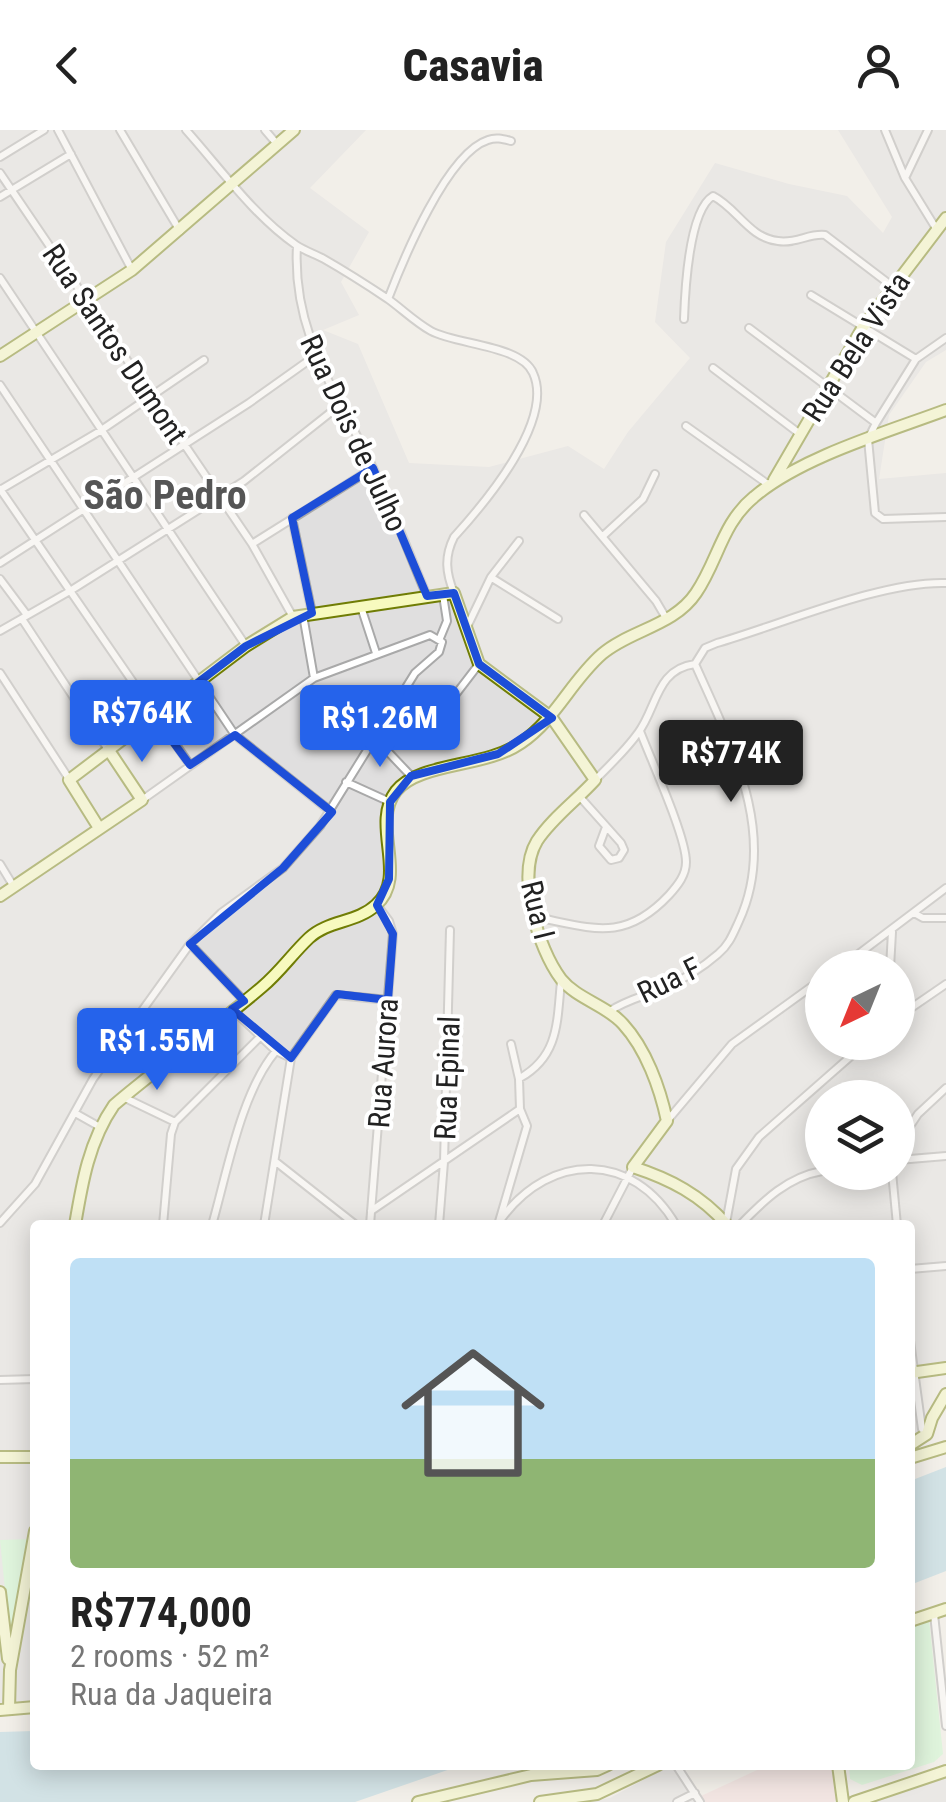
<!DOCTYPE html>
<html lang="en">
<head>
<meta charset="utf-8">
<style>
	:root { --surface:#fff; --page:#f6f6f6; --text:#222; --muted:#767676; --line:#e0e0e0; --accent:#2563eb }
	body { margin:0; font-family:"Roboto Condensed",sans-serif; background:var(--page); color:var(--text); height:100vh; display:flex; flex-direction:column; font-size:38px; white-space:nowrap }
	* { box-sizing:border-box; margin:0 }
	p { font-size:32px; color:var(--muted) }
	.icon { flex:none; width:55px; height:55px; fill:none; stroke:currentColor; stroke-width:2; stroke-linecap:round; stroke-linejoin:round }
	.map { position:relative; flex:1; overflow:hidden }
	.details { position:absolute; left:30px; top:1090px; width:885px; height:550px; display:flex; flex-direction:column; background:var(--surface); border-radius:10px; box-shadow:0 5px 25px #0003 }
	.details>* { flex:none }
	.needle { width:65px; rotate:223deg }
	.controls { position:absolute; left:805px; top:820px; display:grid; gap:20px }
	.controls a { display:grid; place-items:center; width:110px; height:110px; border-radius:50%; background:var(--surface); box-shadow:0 5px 25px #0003; font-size:50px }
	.price { position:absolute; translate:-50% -85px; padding:0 22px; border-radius:10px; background:var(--accent); color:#fff; font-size:32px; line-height:65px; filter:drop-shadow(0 2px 5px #0008) }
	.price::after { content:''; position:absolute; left:50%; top:60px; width:30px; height:22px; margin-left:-15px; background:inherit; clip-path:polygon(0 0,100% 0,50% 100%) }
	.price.current { background:#222; color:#fff }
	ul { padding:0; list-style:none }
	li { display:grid; align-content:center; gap:20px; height:530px; padding:0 40px }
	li+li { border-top:2px solid var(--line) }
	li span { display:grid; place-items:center; height:310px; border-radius:10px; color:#555 }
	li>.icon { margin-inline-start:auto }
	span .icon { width:180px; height:180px; fill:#fffc; stroke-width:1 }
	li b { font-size:42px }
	header { display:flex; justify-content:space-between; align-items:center; height:130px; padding:0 40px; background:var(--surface); font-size:45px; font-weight:800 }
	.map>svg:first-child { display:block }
	.residential { fill:#e0dfdf; fill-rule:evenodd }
	.commercial { fill:#f2dad9 }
	.park { fill:#c8facc }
	.water { fill:#aad3df }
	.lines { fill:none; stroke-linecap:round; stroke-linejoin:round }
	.street-casing { stroke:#a9a9a9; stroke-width:10 }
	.secondary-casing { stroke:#707d05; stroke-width:14 }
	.street { stroke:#fff; stroke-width:6 }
	.secondary { stroke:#f7fabf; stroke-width:10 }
	.marked { fill:none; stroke:#1d4ed8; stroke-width:8; stroke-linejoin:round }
	.labels { text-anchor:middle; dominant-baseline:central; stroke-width:8; stroke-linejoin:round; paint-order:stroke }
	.street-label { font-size:30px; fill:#222; stroke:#fff }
	.district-label { font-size:40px; font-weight:bold; fill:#555; stroke:#fff }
</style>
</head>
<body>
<header><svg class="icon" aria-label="back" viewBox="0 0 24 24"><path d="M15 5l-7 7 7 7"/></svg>Casavia<svg class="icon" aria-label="person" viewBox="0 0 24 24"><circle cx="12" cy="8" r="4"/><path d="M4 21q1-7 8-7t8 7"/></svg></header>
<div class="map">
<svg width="946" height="1672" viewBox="0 0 946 1672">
	<rect width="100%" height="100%" fill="#f2efe9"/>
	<path class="residential" d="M0 0H366L310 58 369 102 341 152 359 185 323 200 358 214 409 333 489 337 568 316 604 339 628 302 690 228 655 192 666 112 715 33 789 54 847 66 883 103 892 87 838 0H946V220L926 232 889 285 879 349 946 343V1241L913 1246 922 1316 910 1320V1095H35V1581L0 1585ZM822 838H898V912H822ZM822 968H898V1042H822Z
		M671 1635 696 1672H587L610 1668Z
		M946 1645V1672H869Z"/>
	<path class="commercial" d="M768 1635H832L837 1669 834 1672H705L701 1666Z"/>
	<path class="park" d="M31 1409 11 1519 0 1410Z
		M929 1489 943 1624 934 1632 862 1655 850 1649 849 1635H910V1496Z"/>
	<path class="water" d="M946 1337V1441L910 1455V1351Z
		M35 1601V1635H462L355 1672H0V1602Z"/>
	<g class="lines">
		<defs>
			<path id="street" d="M58 0 132 140
				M120 0 180 101
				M186 0C220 38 254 86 296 115 305 121 315 124 324 129 345 141 367 155 388 169 402 179 415 192 431 201 457 215 521 215 533 243 555 291 484 374 454 407 444 427 446 443 454 463
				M265 0 277 14
				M885 0 905 48 937 100
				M0 27 44 0
				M0 43 252 414 293 487
				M905 48 928 0
				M0 67 71 24
				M297 116C292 204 337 262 373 338 393 380 409 424 427 466
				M0 148 246 516
				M811 165 916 229
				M388 169C403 130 447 23 488 10 496 7 503 9 511 11
				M684 189C685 161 689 80 713 66 737 78 749 108 778 111 796 114 809 103 825 105L892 156
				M749 198 876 293 868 309 875 383 883 389 946 387
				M713 238 800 304
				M0 255 235 605 329 680
				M876 293 916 229 946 208
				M686 296 769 355
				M0 359 190 635
				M0 360 100 301 204 230
				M584 385 656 471 666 488
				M292 388 312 483
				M603 406 643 369 655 344
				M252 414 373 338
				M0 433 249 273 315 226
				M492 448 558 489
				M0 449 27 485
				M361 477 376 523
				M303 485 314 548
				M22 489 109 621
				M467 497 491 447 519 411
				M0 501 70 461 244 351 340 275
				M440 508 447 491 443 465
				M695 534 705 518 717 513C783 494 881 451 946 453
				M0 543 69 649
				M436 590 479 534
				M375 608 411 646
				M595 650C610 635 626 620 638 603 657 578 656 539 695 534
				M346 652 390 672
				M580 667 621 713 624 720 619 728 611 730 599 716 606 697
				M0 734 14 757
				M914 783 923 788H946
				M535 787C592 798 624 813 669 765 678 755 686 745 686 732 686 706 651 630 640 601
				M190 814 244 871
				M840 838 946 758
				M890 838 892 802
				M232 879 276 921 291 928
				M610 881C628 869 646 866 666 857 684 849 703 837 718 824 729 815 733 804 739 791 779 704 731 615 695 534
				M898 887 946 854
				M123 911 153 943
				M520 948C559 926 557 892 561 851
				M123 967 175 992
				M75 983 100 997
				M667 991 732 914 822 849
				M898 1014 918 984 946 958
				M898 1030 946 1026
				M276 1032 356 1095
				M892 1042 897 1095
				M371 1081 520 979
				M502 1088C551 1022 633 1021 676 1095
				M0 1093 35 1054 93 949 190 814 221 783 283 738 320 696 415 543 439 522 442 512 430 505 314 548 142 670
				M726 1093 736 1039 759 1007 867 912
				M163 1095 171 1004 175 992 260 907
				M212 1095C227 1043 241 962 276 921
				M264 1095 291 928 336 865 388 870
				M370 1095 393 804 389 791 377 775
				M439 1095 444 1032 450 800
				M498 1095 527 996 520 979 519 949 511 914
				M603 1095 633 1037
				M740 1095C764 1070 788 1047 822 1041
				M910 1139 946 1136
				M910 1211 922 1299
				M0 1250 35 1249
				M934 1484 946 1596
				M676 1635 700 1672
				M677 1672 695 1663"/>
			<path id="secondary" d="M0 226 132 140 294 0
				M774 350 863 197 946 88
				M99 698 69 650 246 516 293 487 454 463 479 534 552 588 595 650C577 670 552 688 537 711 516 745 538 819 561 849 577 869 606 875 623 894 646 919 660 958 667 991L633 1037C670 1049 701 1065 727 1095
				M0 766 142 670 110 622
				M75 1095C82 1053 89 1011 114 975 162 934 214 898 262 857 280 842 292 824 309 808 328 790 357 793 376 775 409 746 370 695 396 661 419 632 485 638 521 613 556 589 571 551 602 524 630 500 674 496 696 463 718 431 722 393 754 367 801 327 887 302 946 280
				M910 1243 946 1238
				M910 1315 927 1304 932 1288 946 1264
				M0 1327H35
				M910 1328 946 1317
				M0 1462 8 1529
				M910 1491 946 1479
				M9 1579 10 1540 35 1401
				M0 1580 35 1577
				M838 1635 843 1672
				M418 1672 531 1645 597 1640 608 1635
				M540 1672 597 1664 658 1635
				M854 1672 946 1641"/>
		</defs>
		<use href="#street" class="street-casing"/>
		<use href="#secondary" class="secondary-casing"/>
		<use href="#street" class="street"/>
		<use href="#secondary" class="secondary"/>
	</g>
	<path d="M0 0H946V1672H0ZM373 338 427 466 454 463 479 534 552 588 498 624 411 646 390 672 389 749 377 775 393 804 388 870 337 864 291 928 232 879 244 871 190 814 283 738 332 682 235 605 190 635 154 586 246 516 312 483 292 388Z" fill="#f2efe9" fill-opacity=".55" fill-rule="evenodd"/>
	<path class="marked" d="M373 338 427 466 454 463 479 534 552 588 498 624 411 646 390 672 389 749 377 775 393 804 388 870 337 864 291 928 232 879 244 871 190 814 283 738 332 682 235 605 190 635 154 586 246 516 312 483 292 388Z"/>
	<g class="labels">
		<g class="street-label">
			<text transform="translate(115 214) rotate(56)">Rua Santos Dumont</text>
			<text transform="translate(856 217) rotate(-57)">Rua Bela Vista</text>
			<text transform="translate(354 303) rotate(65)">Rua Dois de Julho</text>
			<text transform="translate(538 780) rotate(76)">Rua I</text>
			<text transform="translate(669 850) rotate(-26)">Rua F</text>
			<text transform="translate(383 933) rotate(-86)">Rua Aurora</text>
			<text transform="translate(447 948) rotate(-88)">Rua Epinal</text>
		</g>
		<g class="district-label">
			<text x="165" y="365">São Pedro</text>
		</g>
	</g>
</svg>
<div class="controls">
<a><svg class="needle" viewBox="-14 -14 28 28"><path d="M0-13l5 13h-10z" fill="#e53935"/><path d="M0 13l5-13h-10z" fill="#767676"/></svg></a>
<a><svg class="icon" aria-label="layers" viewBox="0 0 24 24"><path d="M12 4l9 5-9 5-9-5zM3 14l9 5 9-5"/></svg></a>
</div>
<b class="price" style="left:142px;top:635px">R$764K</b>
<b class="price" style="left:380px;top:640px">R$1.26M</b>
<b class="price current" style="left:731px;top:675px">R$774K</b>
<b class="price" style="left:157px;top:963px">R$1.55M</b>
<section class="details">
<ul>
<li><span style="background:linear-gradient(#bfe0f5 65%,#8fb573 0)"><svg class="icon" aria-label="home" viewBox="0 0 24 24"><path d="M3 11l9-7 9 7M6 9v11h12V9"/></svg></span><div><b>R$774,000</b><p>2 rooms · 52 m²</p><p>Rua da Jaqueira</p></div></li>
</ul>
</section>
</div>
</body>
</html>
